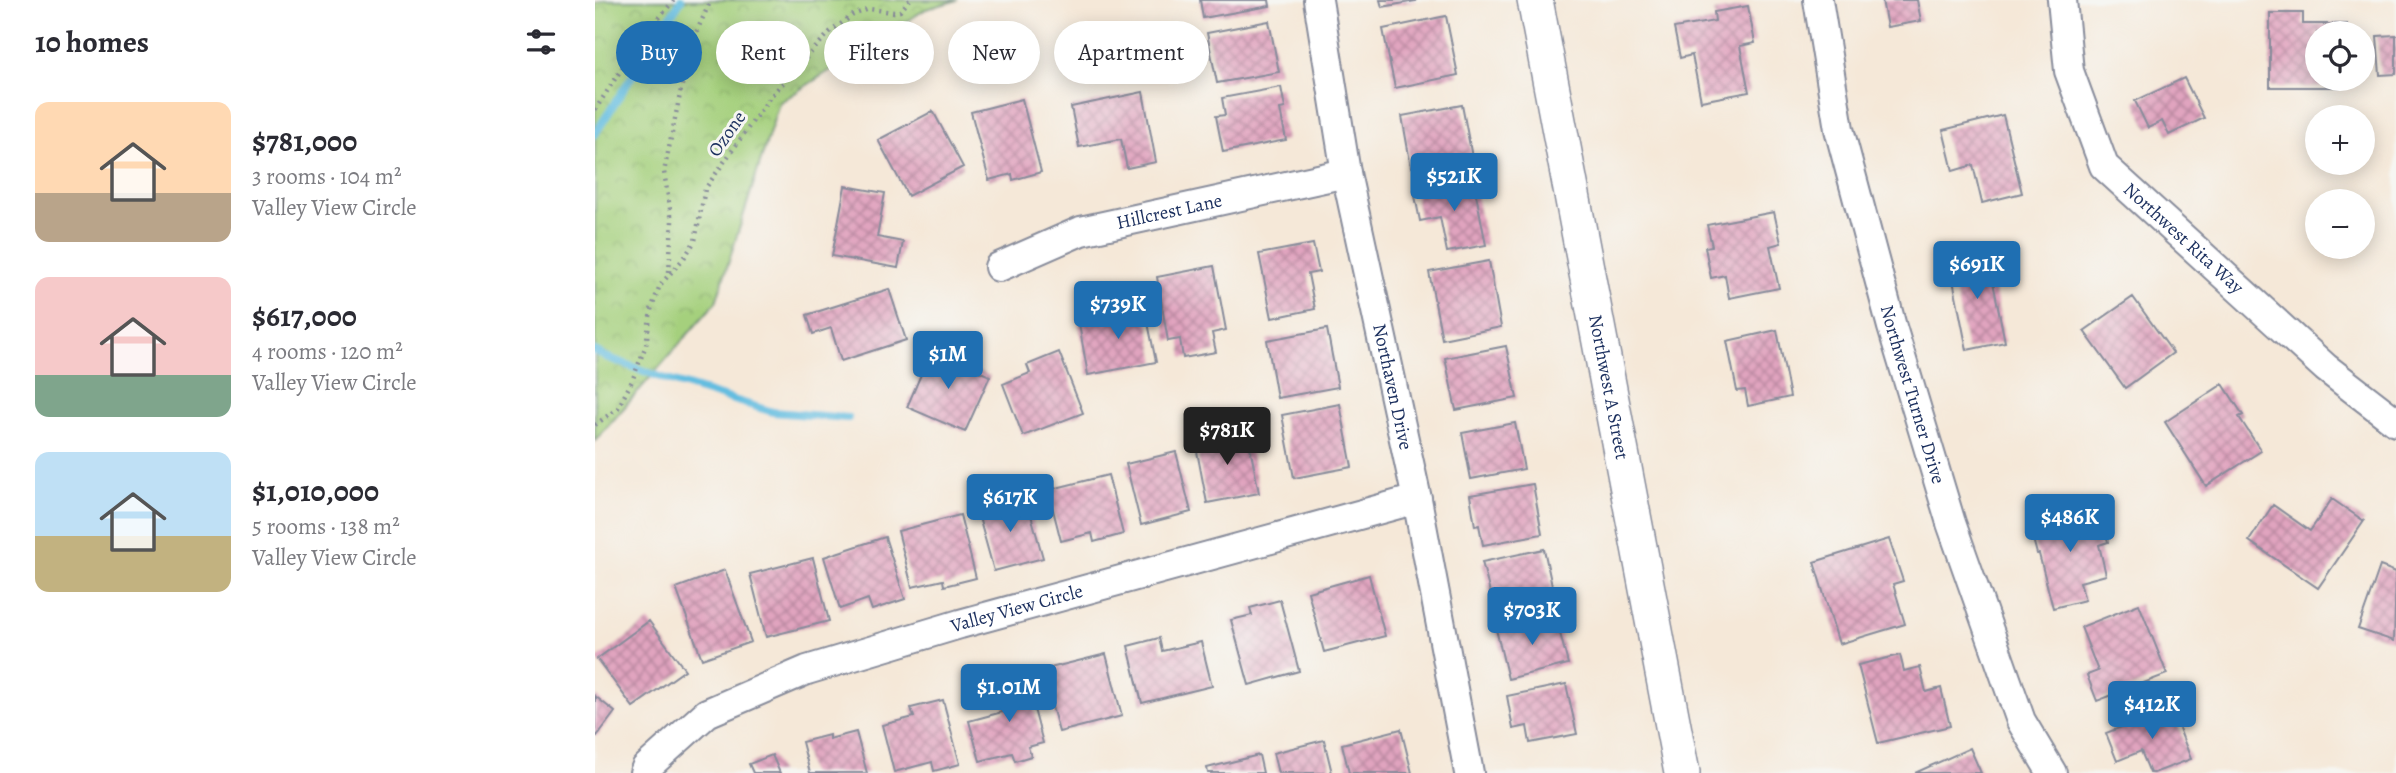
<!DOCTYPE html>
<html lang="en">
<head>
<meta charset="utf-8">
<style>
	:root { --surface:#fff; --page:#f7f7f7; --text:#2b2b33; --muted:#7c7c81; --accent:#1f6fb2 }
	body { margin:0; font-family:Alegreya,serif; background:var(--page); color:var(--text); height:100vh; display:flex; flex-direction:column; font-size:26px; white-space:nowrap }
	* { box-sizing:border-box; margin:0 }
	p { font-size:23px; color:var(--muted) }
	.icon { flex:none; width:38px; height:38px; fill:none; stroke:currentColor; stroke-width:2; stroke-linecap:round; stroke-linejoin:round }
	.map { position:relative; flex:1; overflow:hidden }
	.drawer { display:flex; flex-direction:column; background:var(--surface); width:595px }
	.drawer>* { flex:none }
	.guide { position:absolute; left:21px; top:21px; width:665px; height:63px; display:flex; gap:14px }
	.fabs { position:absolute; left:1710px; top:21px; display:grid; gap:14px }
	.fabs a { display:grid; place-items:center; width:70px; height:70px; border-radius:50%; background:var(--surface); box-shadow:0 4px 18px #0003; font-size:35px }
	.price { position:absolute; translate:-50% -60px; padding:0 16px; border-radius:7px; background:var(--accent); color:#fff; font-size:23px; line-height:46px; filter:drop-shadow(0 2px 4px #0008) }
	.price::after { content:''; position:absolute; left:50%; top:42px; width:21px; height:16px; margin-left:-10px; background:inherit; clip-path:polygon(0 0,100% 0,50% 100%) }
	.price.on { background:#222; color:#fff }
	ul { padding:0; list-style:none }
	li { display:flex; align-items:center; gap:21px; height:175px; padding:0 35px }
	li span { display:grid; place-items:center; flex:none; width:196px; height:140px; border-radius:14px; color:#555 }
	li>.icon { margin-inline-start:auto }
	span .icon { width:84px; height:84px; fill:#fffc; stroke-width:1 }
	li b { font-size:30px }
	h2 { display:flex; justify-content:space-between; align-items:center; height:84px; padding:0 35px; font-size:30px }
	.chip { padding:0 24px; border-radius:32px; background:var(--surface); box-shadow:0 4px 18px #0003; font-size:24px; line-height:63px }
	.chip.on { background:var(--accent); color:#fff }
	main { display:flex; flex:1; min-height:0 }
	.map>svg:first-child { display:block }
	.park { fill:url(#park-crowns); stroke:#60806e; stroke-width:2 }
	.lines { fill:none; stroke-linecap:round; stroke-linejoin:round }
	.stream { stroke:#63bde0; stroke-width:8 }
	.building { fill:url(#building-cross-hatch) }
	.minor-casing { stroke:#888c9b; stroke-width:32 }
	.tertiary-casing { stroke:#888c9b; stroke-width:38 }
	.path { stroke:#888c9b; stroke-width:4.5; stroke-dasharray:2 5; stroke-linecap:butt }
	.minor { stroke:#fff; stroke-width:28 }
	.tertiary { stroke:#fff; stroke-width:35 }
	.labels { text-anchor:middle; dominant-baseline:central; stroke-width:6; stroke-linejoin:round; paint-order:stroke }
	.street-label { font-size:19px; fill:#1b2f5e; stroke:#f6f6f2 }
</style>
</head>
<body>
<main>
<section class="drawer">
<h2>10 homes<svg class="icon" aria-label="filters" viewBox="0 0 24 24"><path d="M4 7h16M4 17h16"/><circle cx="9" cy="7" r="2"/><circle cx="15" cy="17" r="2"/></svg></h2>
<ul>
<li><span style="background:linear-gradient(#ffd9b3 65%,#b9a48a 0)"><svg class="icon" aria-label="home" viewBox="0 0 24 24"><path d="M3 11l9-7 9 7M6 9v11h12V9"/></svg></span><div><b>$781,000</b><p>3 rooms · 104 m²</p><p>Valley View Circle</p></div></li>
<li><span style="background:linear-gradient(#f6c9c9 70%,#7fa58c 0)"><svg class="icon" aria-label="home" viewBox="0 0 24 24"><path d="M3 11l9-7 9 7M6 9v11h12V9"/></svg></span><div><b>$617,000</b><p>4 rooms · 120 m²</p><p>Valley View Circle</p></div></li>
<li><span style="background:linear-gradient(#bfe0f5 60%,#c2b280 0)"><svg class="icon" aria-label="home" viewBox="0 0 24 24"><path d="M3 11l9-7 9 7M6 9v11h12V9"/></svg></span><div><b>$1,010,000</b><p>5 rooms · 138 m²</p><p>Valley View Circle</p></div></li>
</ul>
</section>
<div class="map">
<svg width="1801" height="773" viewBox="0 0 1801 773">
	<defs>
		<pattern id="park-crowns" width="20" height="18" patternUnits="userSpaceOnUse" patternTransform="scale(1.75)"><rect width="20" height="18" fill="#a5d07d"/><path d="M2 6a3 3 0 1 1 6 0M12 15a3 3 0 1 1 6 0" fill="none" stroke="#8db36e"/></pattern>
		<pattern id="building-cross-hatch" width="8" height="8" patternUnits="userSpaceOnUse" patternTransform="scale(1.75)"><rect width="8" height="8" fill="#e1a4bf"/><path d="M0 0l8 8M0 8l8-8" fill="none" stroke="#b6869e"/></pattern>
	</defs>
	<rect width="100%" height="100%" fill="#f6f6f2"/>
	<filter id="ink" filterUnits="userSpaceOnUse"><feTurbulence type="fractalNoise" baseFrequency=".0143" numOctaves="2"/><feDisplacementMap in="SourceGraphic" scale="14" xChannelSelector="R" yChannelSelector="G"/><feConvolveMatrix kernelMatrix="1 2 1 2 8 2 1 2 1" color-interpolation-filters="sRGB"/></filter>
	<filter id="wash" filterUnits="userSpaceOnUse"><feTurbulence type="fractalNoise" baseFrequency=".00686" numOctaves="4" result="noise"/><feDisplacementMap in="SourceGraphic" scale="28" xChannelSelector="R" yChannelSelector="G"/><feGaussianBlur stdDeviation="1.57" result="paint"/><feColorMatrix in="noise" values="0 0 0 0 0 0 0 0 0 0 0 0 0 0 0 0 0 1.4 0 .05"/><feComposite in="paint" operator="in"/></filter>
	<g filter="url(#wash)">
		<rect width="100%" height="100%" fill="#f5e8d8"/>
		<path class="park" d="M10 0H363L331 9 184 103 121 302 0 441V4Z"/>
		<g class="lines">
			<path class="stream" d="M0 134 86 0
				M0 351 11 357 76 381 178 412 253 418"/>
		</g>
		<g id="blocks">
			<path class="building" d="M605 0H674L675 6 608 18Z
				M785 0H821V1L787 7Z
				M1287 0H1322L1326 21 1292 27Z
				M1153 6 1160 43 1145 46 1154 92 1106 101 1097 55 1085 58 1079 28 1120 21 1119 12Z
				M1675 13H1708V24H1752V33H1722V79H1753V87H1675Z
				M851 16 863 75 800 88 788 29Z
				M674 21 684 72 622 83 612 33Z
				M1801 35V74L1785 75 1782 36Z
				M1589 78 1609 118 1574 135 1567 121 1553 128 1540 101Z
				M686 87 690 108 685 109 691 140 628 152 621 116 630 115 627 98Z
				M548 92 561 162 532 168 526 139 484 147 476 107Z
				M427 99 446 172 418 180 417 174 394 180 376 112Z
				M867 105 877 157 816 167 807 116Z
				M338 111 368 167 313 196 283 140Z
				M1408 115 1427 193 1387 203 1378 165 1358 171 1348 130Z
				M878 179 891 245 852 252 845 217 825 221 819 191Z
				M250 186 290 193 282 237 308 242 303 268 237 256Z
				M1179 212 1186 243 1175 246 1184 288 1134 298 1130 275 1116 278 1110 247 1117 246 1112 225Z
				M718 244 724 272 713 274 720 309 677 318 664 254Z
				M1392 252 1410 342 1372 350 1354 260Z
				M894 261 906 327 847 339 834 272Z
				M619 266 631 330 617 333 621 352 588 358 585 339 573 341 562 277Z
				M294 289 311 340 246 361 236 328 218 334 212 315Z
				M1538 297 1578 353 1530 388 1489 331Z
				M549 303 561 362 493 375 484 324 525 316 523 309Z
				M732 329 743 387 682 398 672 340Z
				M1182 330 1195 397 1153 406 1150 390 1142 391 1132 341Z
				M911 346 922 398 861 410 850 358Z
				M336 351 395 376 370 432 312 407Z
				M464 352 488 413 428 436 408 384 435 373 432 365Z
				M1628 384 1648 415 1644 417 1666 451 1611 486 1570 422Z
				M745 404 757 467 699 478 687 415Z
				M920 423 929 469 876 479 867 433Z
				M652 431 664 493 612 503 600 441Z
				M581 452 596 512 546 525 531 464Z
				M513 475 528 534 499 542 497 533 466 541 453 490Z
				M938 484 947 534 888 545 884 525 880 526 875 495Z
				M431 497 448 558 399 571 382 510Z
				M1737 499 1769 521 1723 588 1654 541 1678 505 1715 531Z
				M1491 509 1493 520 1507 517 1513 542 1504 545 1511 575 1485 582 1490 600 1458 608 1444 554H1442L1434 524Z
				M365 515 381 578 349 586 348 580 317 587 303 531Z
				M290 537 310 599 277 610 273 599 245 609 229 557Z
				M1294 539 1308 581 1298 584 1310 624 1244 644 1219 562Z
				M949 549 960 600 900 612 887 562Z
				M218 558 234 621 171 637 155 574Z
				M1785 566 1801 572 1799 641 1763 629Z
				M130 570 156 642 107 659 81 588Z
				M774 575 790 636 729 652 713 592Z
				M685 600 704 671 654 685 636 620 657 615 655 608Z
				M1544 604 1572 674 1502 701 1492 675 1503 671 1486 627Z
				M960 614 973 664 913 679 901 629Z
				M54 621 90 670 38 707 2 659Z
				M564 638 567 651 606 642 617 686 547 703 533 646Z
				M511 654 527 716 464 732 447 670Z
				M1305 655 1309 671 1325 667 1331 692 1346 688 1355 726 1283 743 1263 665Z
				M430 675 448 743 433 747 436 756 420 761 417 753 385 761 374 721 411 711 403 682Z
				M971 684 982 734 935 743 932 726 918 729 912 696Z
				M0 696 20 712 2 736 0 734Z
				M348 700 365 764 339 771 337 762 299 772 287 725 319 717 316 708Z
				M1576 708 1596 759 1559 773H1555L1546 751 1522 761 1511 733Z
				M806 729 817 773H754L747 744Z
				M261 732 272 773H215L207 742 234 735V739Z
				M729 740 737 773H683L678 753Z
				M1375 748 1386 773H1320Z
				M177 755 185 773H158L154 764Z
				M664 755 668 773H613L612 768Z"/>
		</g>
	</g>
	<g filter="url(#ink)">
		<use href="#blocks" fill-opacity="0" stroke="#888c9b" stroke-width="2"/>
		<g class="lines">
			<defs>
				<g id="minor">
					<path id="s1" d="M723 0 751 173 822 499 874 773"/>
					<path id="s2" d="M1223 0 1244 129 1297 327 1356 523 1426 721 1457 773"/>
					<path id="s3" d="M1467 0 1474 71 1509 166 1731 368 1801 422"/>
					<path id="s4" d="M404 267 486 231 751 173"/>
					<path id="s5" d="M49 773 51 768 112 713 212 670 365 624 822 499"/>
				</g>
				<g id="tertiary">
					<path id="s6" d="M940 0 1087 773"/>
				</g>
			</defs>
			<use href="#minor" class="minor-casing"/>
			<use href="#tertiary" class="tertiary-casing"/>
			<path class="path" d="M0 110 42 45 79 0
				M74 272 77 221 69 172 95 46 116 0
				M0 425 23 408 37 381 51 345 56 310 65 285 89 258 100 241 110 189 175 97 235 32 258 15 274 9 299 12 305 11 315 0"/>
			<use href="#minor" class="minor"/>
			<use href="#tertiary" class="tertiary"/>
		</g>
	</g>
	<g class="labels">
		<g class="street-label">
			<text transform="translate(132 134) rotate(-55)">Ozone</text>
			<text stroke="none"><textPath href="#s4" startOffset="180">Hillcrest Lane</textPath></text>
			<text stroke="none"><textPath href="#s3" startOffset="280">Northwest Rita Way</textPath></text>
			<text stroke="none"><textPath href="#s1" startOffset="394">Northaven Drive</textPath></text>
			<text stroke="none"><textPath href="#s6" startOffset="394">Northwest A Street</textPath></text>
			<text stroke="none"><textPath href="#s2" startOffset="406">Northwest Turner Drive</textPath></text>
			<text stroke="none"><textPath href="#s5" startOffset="415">Valley View Circle</textPath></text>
		</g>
	</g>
</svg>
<div class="fabs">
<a><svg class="icon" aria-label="locate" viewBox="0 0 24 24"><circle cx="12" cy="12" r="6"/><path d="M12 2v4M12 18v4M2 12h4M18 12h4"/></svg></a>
<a>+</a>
<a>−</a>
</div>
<b class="price" style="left:859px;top:213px">$521K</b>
<b class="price" style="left:1382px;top:301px">$691K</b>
<b class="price" style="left:523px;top:341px">$739K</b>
<b class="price" style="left:353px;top:391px">$1M</b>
<b class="price on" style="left:632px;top:467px">$781K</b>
<b class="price" style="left:415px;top:534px">$617K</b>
<b class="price" style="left:1475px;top:554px">$486K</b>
<b class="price" style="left:937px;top:647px">$703K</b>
<b class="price" style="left:414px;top:724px">$1.01M</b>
<b class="price" style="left:1557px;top:741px">$412K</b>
<div class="guide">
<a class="chip on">Buy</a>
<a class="chip">Rent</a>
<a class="chip">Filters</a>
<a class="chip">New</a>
<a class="chip">Apartment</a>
</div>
</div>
</main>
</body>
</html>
